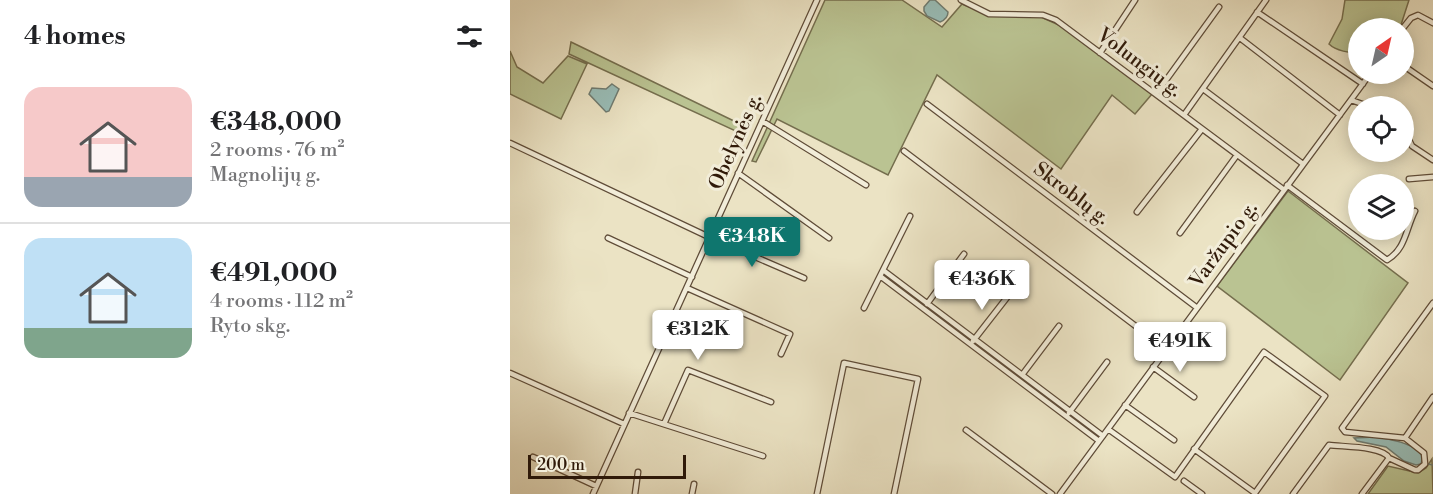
<!DOCTYPE html>
<html lang="en">
<head>
<meta charset="utf-8">
<style>
	:root { --surface:#fff; --page:#f2f2f2; --text:#202124; --muted:#757577; --line:#e0e0e0; --accent:#0f766e }
	body { margin:0; font-family:"Libre Bodoni",serif; background:var(--page); color:var(--text); height:100vh; display:flex; flex-direction:column; font-size:22px; white-space:nowrap }
	* { box-sizing:border-box; margin:0 }
	p { font-size:20px; color:var(--muted) }
	.icon { flex:none; width:33px; height:33px; fill:none; stroke:currentColor; stroke-width:2; stroke-linecap:round; stroke-linejoin:round }
	.map { position:relative; flex:1; overflow:hidden }
	.details { display:flex; flex-direction:column; background:var(--surface); width:510px }
	.details>* { flex:none }
	.needle { width:39px; rotate:34deg }
	.fabs { position:absolute; left:838px; top:18px; display:grid; gap:12px }
	.fabs a { display:grid; place-items:center; width:66px; height:66px; border-radius:50%; background:var(--surface); box-shadow:0 3px 15px #0003; font-size:30px }
	.scale { position:absolute; left:18px; bottom:15px; width:158px; box-sizing:border-box; padding-left:6px; border:3px solid #301a09; border-top:0; font-size:16px; line-height:21px; white-space:nowrap; color:#301a09; -webkit-text-stroke:4px #f2edd9; paint-order:stroke }
	.price { position:absolute; translate:-50% -51px; padding:0 14px; border-radius:6px; background:#fff; color:#222; font-size:20px; line-height:39px; filter:drop-shadow(0 2px 3px #0008) }
	.price::after { content:''; position:absolute; left:50%; top:36px; width:18px; height:14px; margin-left:-9px; background:inherit; clip-path:polygon(0 0,100% 0,50% 100%) }
	.price.selected { background:var(--accent); color:#fff }
	ul { padding:0; list-style:none }
	li { display:flex; align-items:center; gap:18px; height:150px; padding:0 24px }
	li+li { border-top:2px solid var(--line) }
	li span { display:grid; place-items:center; flex:none; width:168px; height:120px; border-radius:18px; color:#555 }
	li>.icon { margin-inline-start:auto }
	span .icon { width:72px; height:72px; fill:#fffc; stroke-width:1 }
	li b { font-size:26px }
	h2 { display:flex; justify-content:space-between; align-items:center; height:72px; padding:0 24px; font-size:26px }
	main { display:flex; flex:1; min-height:0 }
	.map>svg:first-child { display:block }
	.green { fill:#bac392; stroke:#756e4e; stroke-width:1.5 }
	.water { fill:#99beb8; stroke:#6f7c72; stroke-width:1.5 }
	.lines { fill:none; stroke-linecap:round; stroke-linejoin:round }
	.stream { stroke:#6f7c72; stroke-width:1.5 }
	.street-casing { stroke:#5f4c38; stroke-width:7 }
	.street { stroke:#f2edd9; stroke-width:4.5 }
	.labels { text-anchor:middle; dominant-baseline:central; stroke-width:6; stroke-linejoin:round; paint-order:stroke }
	.street-label { font-size:20px; fill:#301a09; stroke:#f2edd9 }
</style>
</head>
<body>
<main>
<section class="details">
<h2>4 homes<svg class="icon" aria-label="filters" viewBox="0 0 24 24"><path d="M4 7h16M4 17h16"/><circle cx="9" cy="7" r="2"/><circle cx="15" cy="17" r="2"/></svg></h2>
<ul>
<li><span style="background:linear-gradient(#f6c9c9 75%,#9aa5b1 0)"><svg class="icon" aria-label="home" viewBox="0 0 24 24"><path d="M3 11l9-7 9 7M6 9v11h12V9"/></svg></span><div><b>€348,000</b><p>2 rooms · 76 m²</p><p>Magnolijų g.</p></div></li>
<li><span style="background:linear-gradient(#bfe0f5 75%,#7fa58c 0)"><svg class="icon" aria-label="home" viewBox="0 0 24 24"><path d="M3 11l9-7 9 7M6 9v11h12V9"/></svg></span><div><b>€491,000</b><p>4 rooms · 112 m²</p><p>Ryto skg.</p></div></li>
</ul>
</section>
<div class="map">
<svg width="923" height="494" viewBox="0 0 923 494">
	<rect width="100%" height="100%" fill="#ebe3c4"/>
	<filter id="stains"><feTurbulence type="fractalNoise" baseFrequency=".00333" numOctaves="4"/><feColorMatrix values="0 0 0 0 .2 0 0 0 0 .09 0 0 0 0 .02 0 0 0 .5 -.17"/></filter>
	<radialGradient id="worn" r=".72"><stop offset=".6" stop-color="#630" stop-opacity="0"/><stop offset="1" stop-color="#630" stop-opacity=".3"/></radialGradient>
	<path class="green" d="M315 0H392L432 27 452 4 481 16 531 17 551 26 642 94 625 114 602 95 551 169 427 75 378 175 267 119 246 162 242 161Z
		M835 0H899L890 28H849V53C840 53 826 51 819 44L832 19Z
		M61 42 226 122 233 125 232 134 59 54Z
		M0 51 7 67 33 83 58 56 77 64 51 119 0 94Z
		M778 191 898 283 830 380 707 286Z
		M922 459 923 494H858L878 466 908 473 916 468Z"/>
	<path class="water" d="M420 0H425L438 12C438 17 435 20 430 22L417 16 414 11V7Z
		M102 84 109 89 99 111 96 112 79 94 82 88 96 89Z
		M865 437C881 440 904 442 913 457L911 464 906 465 894 461 876 447 847 441 844 438Z"/>
	<g class="lines">
		<path class="stream" d="M918 464 923 465"/>
		<defs>
			<path id="street" d="M451 0 479 14 533 15 546 20 773 189
				M747 12 853 84
				M893 28 901 18 908 15 923 23
				M730 38 830 115
				M590 53 625 0
				M894 66 923 86
				M693 89 793 164
				M646 94 709 7
				M841 100 858 106
				M417 104 686 307
				M674 115 756 0
				M252 121 356 185
				M894 130 902 146 923 160
				M0 143 199 237 294 278
				M394 151 656 349
				M228 173 319 238
				M899 179 923 177
				M777 185 877 260C896 249 896 228 905 211
				M627 212 692 129
				M670 233 727 155
				M98 238 182 277
				M373 270 593 436
				M370 276 589 441
				M177 288 280 334 271 354
				M417 304 454 254
				M354 308 400 216
				M463 341 502 291
				M643 367 684 397
				M0 373 114 424
				M512 375 549 326
				M615 405 664 440
				M119 413 253 456
				M559 413 597 362
				M154 424 178 370 261 402
				M598 429 665 477 754 352 815 396 745 493 684 449
				M456 430 542 494
				M895 438 835 432 832 428 923 303
				M23 457 86 486
				M879 458 905 470H908L915 464 914 453 895 438 923 397
				M674 481 692 494
				M83 494 307 0
				M125 494 128 472
				M182 494 184 484
				M307 494 334 363 408 379 384 494
				M550 494 860 74
				M783 494 819 445C833 447 872 446 879 458L852 494"/>
		</defs>
		<use href="#street" class="street-casing"/>
		<use href="#street" class="street"/>
	</g>
	<g class="labels">
		<g class="street-label">
			<text transform="translate(629 63) rotate(37)">Volungių g.</text>
			<text transform="translate(226 142) rotate(-66)">Obelynės g.</text>
			<text transform="translate(561 194) rotate(37)">Skroblų g.</text>
			<text transform="translate(714 245) rotate(-54)">Varžupio g.</text>
		</g>
	</g>
	<rect width="100%" height="100%" filter="url(#stains)"/>
	<rect width="100%" height="100%" fill="url(#worn)"/>
</svg>
<div class="fabs">
<a><svg class="needle" viewBox="-14 -14 28 28"><path d="M0-13l5 13h-10z" fill="#e53935"/><path d="M0 13l5-13h-10z" fill="#757577"/></svg></a>
<a><svg class="icon" aria-label="locate" viewBox="0 0 24 24"><circle cx="12" cy="12" r="6"/><path d="M12 2v4M12 18v4M2 12h4M18 12h4"/></svg></a>
<a><svg class="icon" aria-label="layers" viewBox="0 0 24 24"><path d="M12 4l9 5-9 5-9-5zM3 14l9 5 9-5"/></svg></a>
</div>
<div class="scale">200 m</div>
<b class="price selected" style="left:242px;top:268px">€348K</b>
<b class="price" style="left:472px;top:311px">€436K</b>
<b class="price" style="left:188px;top:361px">€312K</b>
<b class="price" style="left:670px;top:373px">€491K</b>
</div>
</main>
</body>
</html>
